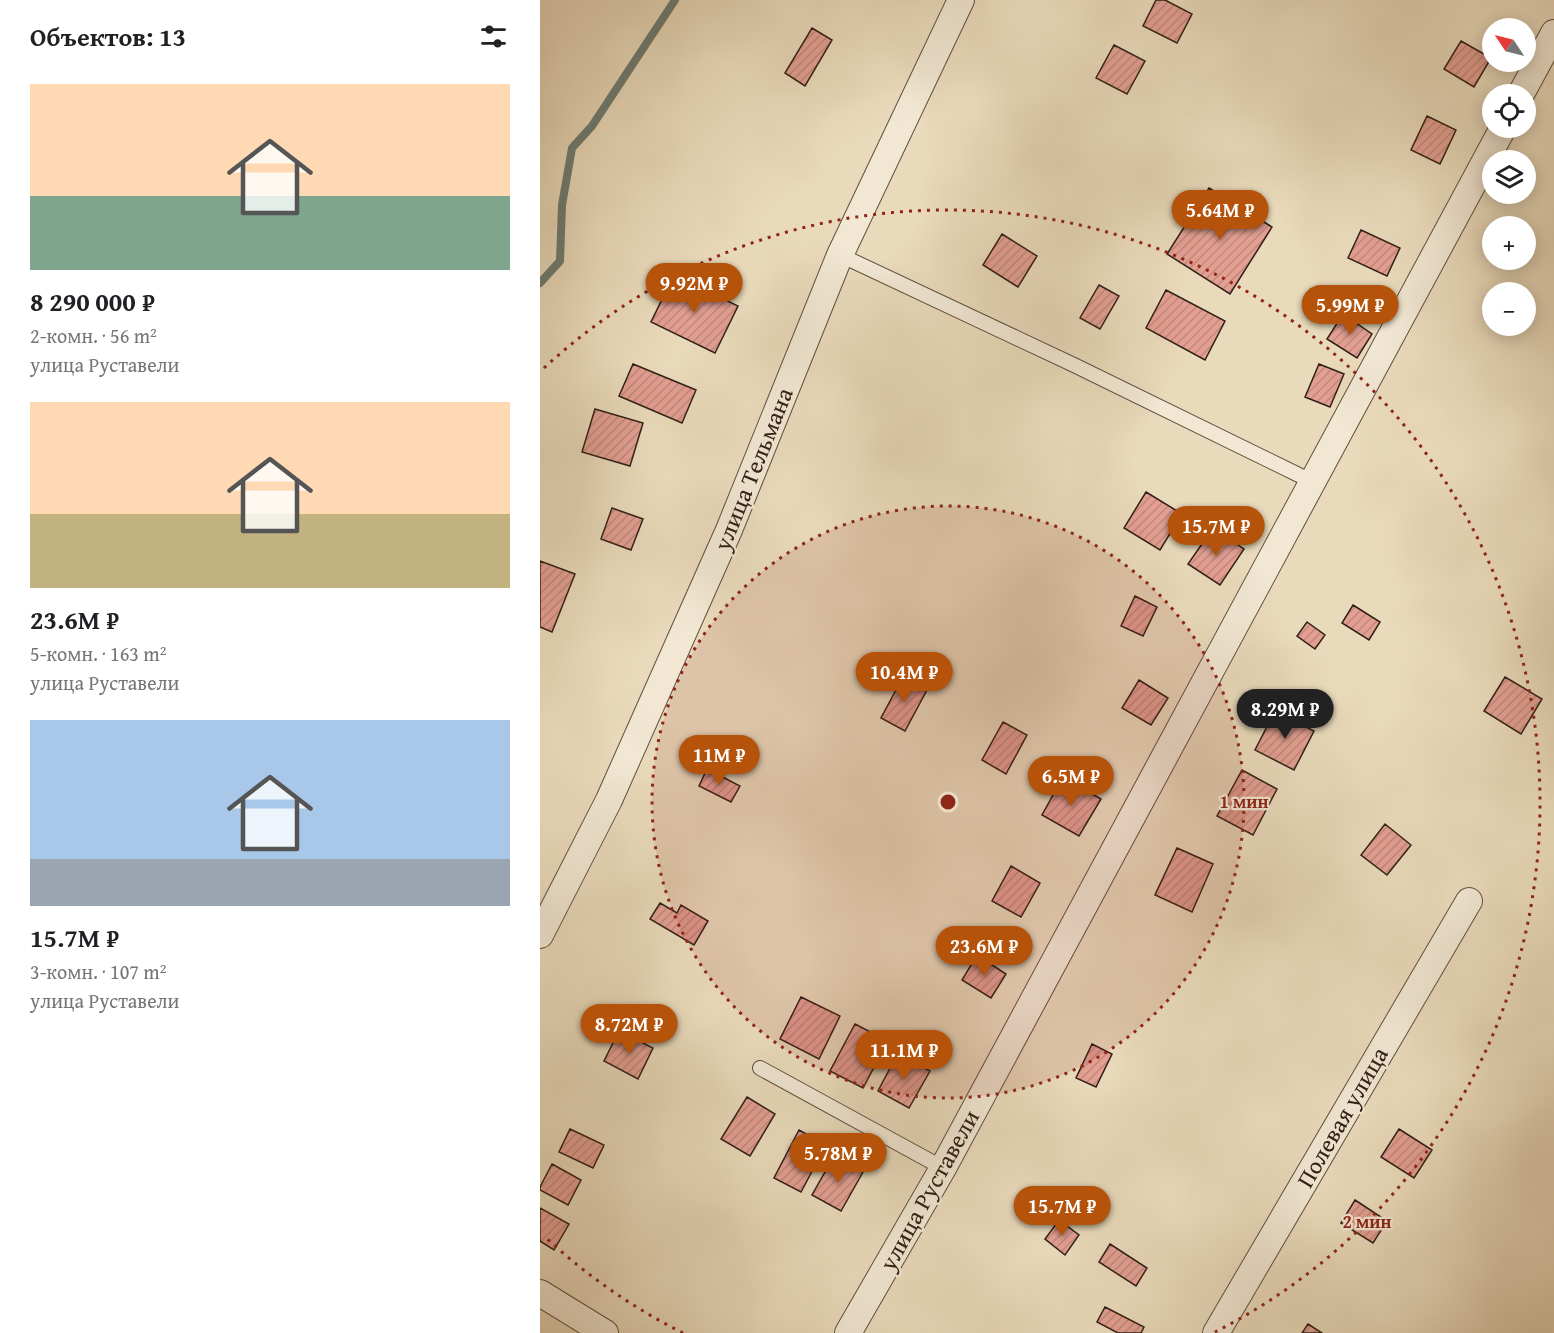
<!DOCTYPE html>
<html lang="ru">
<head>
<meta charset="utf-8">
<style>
	:root { --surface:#fff; --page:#f6f6f6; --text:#202124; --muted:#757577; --accent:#b45309 }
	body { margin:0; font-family:"Gentium Book Plus",serif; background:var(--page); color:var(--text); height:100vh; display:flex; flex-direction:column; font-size:22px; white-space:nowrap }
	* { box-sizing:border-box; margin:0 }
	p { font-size:20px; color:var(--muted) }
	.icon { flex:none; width:33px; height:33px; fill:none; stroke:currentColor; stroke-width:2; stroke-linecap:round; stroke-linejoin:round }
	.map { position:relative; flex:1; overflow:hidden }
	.drawer { display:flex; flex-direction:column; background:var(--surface); width:540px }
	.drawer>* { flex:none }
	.needle { width:39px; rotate:305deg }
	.controls { position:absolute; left:942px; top:18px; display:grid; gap:12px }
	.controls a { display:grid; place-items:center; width:54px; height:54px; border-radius:50%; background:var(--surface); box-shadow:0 3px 15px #0003; font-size:30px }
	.price { position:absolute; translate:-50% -51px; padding:0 14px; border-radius:21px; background:var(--accent); color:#fff; font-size:20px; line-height:39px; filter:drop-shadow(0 2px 3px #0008) }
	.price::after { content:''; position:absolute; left:50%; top:36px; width:18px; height:14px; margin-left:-9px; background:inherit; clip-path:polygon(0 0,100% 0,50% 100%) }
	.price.selected { background:#222; color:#fff }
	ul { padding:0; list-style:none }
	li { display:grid; align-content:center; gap:12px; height:318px; padding:0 30px }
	li span { display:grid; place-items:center; height:186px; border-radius:0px; color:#555 }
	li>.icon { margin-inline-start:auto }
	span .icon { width:108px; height:108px; fill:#fffc; stroke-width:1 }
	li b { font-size:26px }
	h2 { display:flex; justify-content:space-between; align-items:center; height:72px; padding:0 30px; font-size:26px }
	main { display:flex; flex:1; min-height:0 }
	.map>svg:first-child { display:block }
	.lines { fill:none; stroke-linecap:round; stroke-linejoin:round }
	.stream { stroke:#6e7c74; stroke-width:8 }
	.building { fill:url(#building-hatch); stroke:#311f17; stroke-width:1.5 }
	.service-casing { stroke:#5f4e40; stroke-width:16 }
	.minor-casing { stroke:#5f4e40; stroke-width:28 }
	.service { stroke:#f1e7d3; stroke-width:14 }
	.minor { stroke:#f1e7d3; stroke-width:26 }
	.ring { fill:none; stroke:#8f2418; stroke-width:3; stroke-dasharray:3 6 }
	.labels { text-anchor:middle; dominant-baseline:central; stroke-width:4.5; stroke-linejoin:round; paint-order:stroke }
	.street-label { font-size:24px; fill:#311f17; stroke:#f1e7d3 }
	.centre { fill:#8f2418; stroke:#f1e7d3; stroke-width:3 }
	.ring-label { font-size:18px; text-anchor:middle; font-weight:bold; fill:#8f2418; stroke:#f1e7d3; stroke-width:4.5; stroke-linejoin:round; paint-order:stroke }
</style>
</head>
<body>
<main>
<section class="drawer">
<h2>Объектов: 13<svg class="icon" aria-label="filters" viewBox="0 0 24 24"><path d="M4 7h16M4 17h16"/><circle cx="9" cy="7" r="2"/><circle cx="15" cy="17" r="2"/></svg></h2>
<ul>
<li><span style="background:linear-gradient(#ffd9b3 60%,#7fa58c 0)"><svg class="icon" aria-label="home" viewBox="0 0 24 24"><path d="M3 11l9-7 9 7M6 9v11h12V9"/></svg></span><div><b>8 290 000 ₽</b><p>2-комн. · 56 m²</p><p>улица Руставели</p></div></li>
<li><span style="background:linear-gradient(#ffd9b3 60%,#c2b280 0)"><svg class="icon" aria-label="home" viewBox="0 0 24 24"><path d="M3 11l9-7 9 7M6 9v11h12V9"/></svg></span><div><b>23.6M ₽</b><p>5-комн. · 163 m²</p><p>улица Руставели</p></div></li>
<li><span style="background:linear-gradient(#a9c7e8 75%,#9aa5b1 0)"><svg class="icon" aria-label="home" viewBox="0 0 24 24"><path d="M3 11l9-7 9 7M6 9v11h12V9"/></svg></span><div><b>15.7M ₽</b><p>3-комн. · 107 m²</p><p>улица Руставели</p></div></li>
</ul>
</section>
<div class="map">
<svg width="1014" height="1333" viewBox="0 0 1014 1333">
	<defs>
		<pattern id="building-hatch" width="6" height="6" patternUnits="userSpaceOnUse" patternTransform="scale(1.5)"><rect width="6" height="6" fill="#e29f92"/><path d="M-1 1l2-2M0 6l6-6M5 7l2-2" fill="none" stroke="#c2887d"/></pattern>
	</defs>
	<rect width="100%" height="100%" fill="#e9dabb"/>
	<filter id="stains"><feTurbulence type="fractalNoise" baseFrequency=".00333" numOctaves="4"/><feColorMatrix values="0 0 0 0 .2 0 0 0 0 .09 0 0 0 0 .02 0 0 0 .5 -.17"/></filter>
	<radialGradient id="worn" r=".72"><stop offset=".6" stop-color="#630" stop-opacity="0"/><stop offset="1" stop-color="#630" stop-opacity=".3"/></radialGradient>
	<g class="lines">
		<path class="stream" d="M0 283 20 261 22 205 32 148 52 126 135 0"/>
	</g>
	<path class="building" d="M616 0H625L652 14 637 43 603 26Z
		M272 28 292 40 265 86 245 73Z
		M921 41 951 58 934 87 904 69Z
		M574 45 605 61 587 94 556 78Z
		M887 116 916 130 900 164 871 150Z
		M669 188 732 227 690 294 627 254Z
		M821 230 860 248 847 276 808 258Z
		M462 234 497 256 478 287 443 265Z
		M134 275 198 306 175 353 111 322Z
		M559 285 579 296 560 329 540 318Z
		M626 290 685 321 665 360 606 328Z
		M803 314 832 334 817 358 787 339Z
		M93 364 156 390 142 423 79 396Z
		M779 364 804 374 790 407 765 397Z
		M55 409 103 423 90 466 42 452Z
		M606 492 642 514 620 550 584 528Z
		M72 508 103 519 91 550 61 539Z
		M673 528 704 549 680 585 648 564Z
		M0 561 35 574 12 632 0 627Z
		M595 596 617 607 603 636 581 626Z
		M813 605 840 622 829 640 802 623Z
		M767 622 785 635 775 649 757 636Z
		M364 675 388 688 365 731 341 718Z
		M965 677 1002 699 981 734 944 711Z
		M599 680 628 698 611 725 582 708Z
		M735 711 774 731 754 770 715 750Z
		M463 722 487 735 466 774 442 760Z
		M167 769 200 786 191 802 159 786Z
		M702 770 737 789 713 835 677 816Z
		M523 777 561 799 539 836 502 815Z
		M845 824 871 845 847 875 821 855Z
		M637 848 673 864 652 912 615 895Z
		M471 866 500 883 481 917 452 901Z
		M120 903 137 913 141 905 168 921 154 945 110 919Z
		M437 955 466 974 451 998 422 980Z
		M261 997 300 1016 279 1059 240 1039Z
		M315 1024 348 1041 323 1088 290 1071Z
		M79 1031 113 1048 98 1079 64 1061Z
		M552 1044 572 1054 556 1087 536 1078Z
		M358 1053 390 1071 369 1108 338 1091Z
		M207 1097 235 1114 210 1156 181 1139Z
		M30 1129 64 1145 53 1168 19 1152Z
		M859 1129 892 1150 874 1178 841 1157Z
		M259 1130 286 1145 261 1192 234 1178Z
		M294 1156 323 1172 301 1211 272 1195Z
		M12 1164 41 1180 28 1205 0 1190V1187Z
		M815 1200 847 1221 833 1243 801 1223Z
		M0 1208 29 1224 14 1250 0 1241Z
		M519 1220 539 1235 525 1255 505 1239Z
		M570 1244 607 1268 596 1286 559 1262Z
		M565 1307 604 1327 601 1333H578L557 1322Z
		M768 1324 782 1333H762Z"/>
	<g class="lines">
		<defs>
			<path id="service" d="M300 255 534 365 767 479
				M220 1068 403 1168"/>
			<path id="minor" d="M981 94 1014 33
				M0 935 69 800 189 530 300 255 421 0
				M0 1293 65 1333
				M308 1333 403 1168 963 128
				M676 1333 929 901"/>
		</defs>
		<use href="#service" class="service-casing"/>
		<use href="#minor" class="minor-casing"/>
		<use href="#service" class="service"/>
		<use href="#minor" class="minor"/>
	</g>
	<circle cx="408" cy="802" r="296" fill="#8f2418" fill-opacity=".12"/>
	<g class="ring">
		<circle cx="408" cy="802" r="296"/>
		<path d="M143 1333A593 593 0 0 1 4 1236M4 368A593 593 0 1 1 673 1333"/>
	</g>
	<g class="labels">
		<g class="street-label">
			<text transform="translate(213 469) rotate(-68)">улица Тельмана</text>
			<text transform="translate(802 1117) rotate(-60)">Полевая улица</text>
			<text transform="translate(389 1190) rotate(-61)">улица Руставели</text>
		</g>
	</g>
	<circle cx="408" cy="802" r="9" class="centre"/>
	<g class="ring-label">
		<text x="704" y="808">1 мин</text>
		<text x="827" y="1228">2 мин</text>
	</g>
	<rect width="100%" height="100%" filter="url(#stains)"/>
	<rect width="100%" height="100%" fill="url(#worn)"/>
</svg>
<div class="controls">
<a><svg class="needle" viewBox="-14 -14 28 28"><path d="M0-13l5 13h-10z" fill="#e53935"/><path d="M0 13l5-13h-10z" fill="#757577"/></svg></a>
<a><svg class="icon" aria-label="locate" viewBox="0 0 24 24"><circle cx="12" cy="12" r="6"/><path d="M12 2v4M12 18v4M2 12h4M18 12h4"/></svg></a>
<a><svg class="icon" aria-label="layers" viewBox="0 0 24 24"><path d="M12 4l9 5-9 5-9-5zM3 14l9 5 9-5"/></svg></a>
<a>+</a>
<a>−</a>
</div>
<b class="price" style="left:680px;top:241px">5.64M ₽</b>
<b class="price" style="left:154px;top:314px">9.92M ₽</b>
<b class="price" style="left:810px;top:336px">5.99M ₽</b>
<b class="price" style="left:676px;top:557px">15.7M ₽</b>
<b class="price" style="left:364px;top:703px">10.4M ₽</b>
<b class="price selected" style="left:745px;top:740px">8.29M ₽</b>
<b class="price" style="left:179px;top:786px">11M ₽</b>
<b class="price" style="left:531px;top:807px">6.5M ₽</b>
<b class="price" style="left:444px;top:977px">23.6M ₽</b>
<b class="price" style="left:89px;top:1055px">8.72M ₽</b>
<b class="price" style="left:364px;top:1081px">11.1M ₽</b>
<b class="price" style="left:298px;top:1184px">5.78M ₽</b>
<b class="price" style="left:522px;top:1237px">15.7M ₽</b>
</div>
</main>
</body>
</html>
